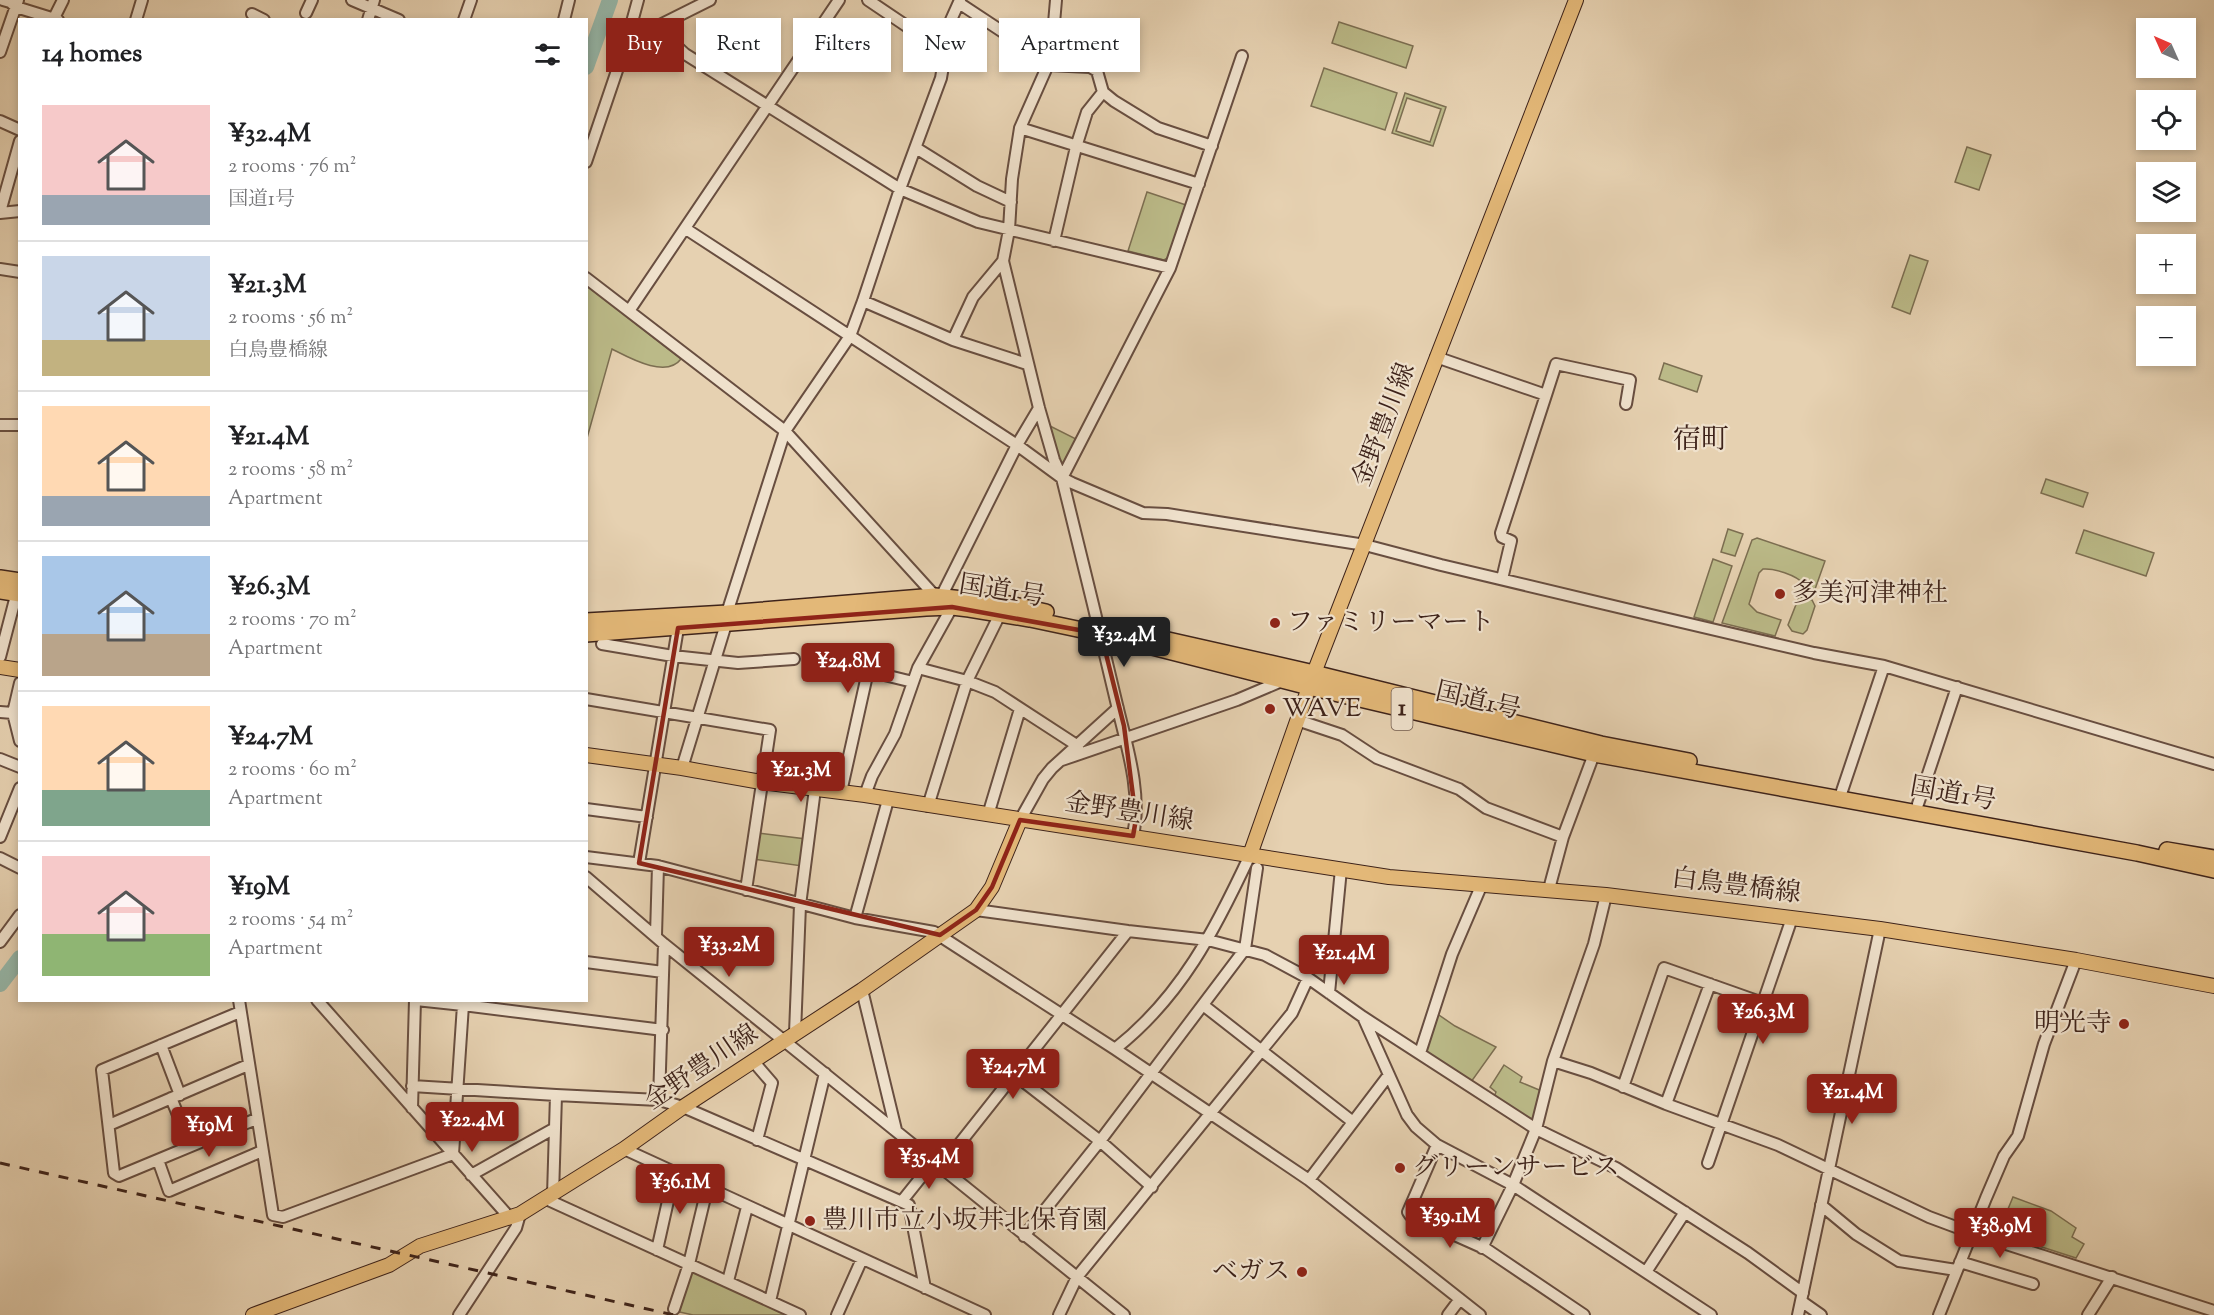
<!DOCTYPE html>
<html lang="en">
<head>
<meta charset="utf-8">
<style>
	:root { --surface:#fff; --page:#f6f6f6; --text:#202124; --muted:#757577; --line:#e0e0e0; --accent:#8f2418 }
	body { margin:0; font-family:"Sorts Mill Goudy","Noto Serif JP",serif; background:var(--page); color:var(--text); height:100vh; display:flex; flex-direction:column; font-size:22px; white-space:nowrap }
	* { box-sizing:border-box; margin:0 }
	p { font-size:20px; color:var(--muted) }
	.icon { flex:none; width:33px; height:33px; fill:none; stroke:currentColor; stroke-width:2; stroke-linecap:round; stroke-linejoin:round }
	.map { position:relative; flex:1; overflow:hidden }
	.drawer { position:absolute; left:18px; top:18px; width:570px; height:984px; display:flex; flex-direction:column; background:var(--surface); border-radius:0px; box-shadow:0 3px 9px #0003 }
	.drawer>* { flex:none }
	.top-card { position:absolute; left:606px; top:18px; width:570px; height:54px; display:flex; gap:12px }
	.needle { width:39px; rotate:315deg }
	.buttons { position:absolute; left:2136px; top:18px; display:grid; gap:12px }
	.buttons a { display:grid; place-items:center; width:60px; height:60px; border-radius:0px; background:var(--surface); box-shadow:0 3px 9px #0003; font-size:30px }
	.price { position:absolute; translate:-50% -51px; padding:0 14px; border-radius:6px; background:var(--accent); color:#fff; font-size:20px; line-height:39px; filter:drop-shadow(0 2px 3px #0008) }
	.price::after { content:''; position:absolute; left:50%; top:36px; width:18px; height:14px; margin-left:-9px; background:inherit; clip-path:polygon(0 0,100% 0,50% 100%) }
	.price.on { background:#222; color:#fff }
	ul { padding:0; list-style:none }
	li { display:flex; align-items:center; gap:18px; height:150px; padding:0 24px }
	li+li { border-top:2px solid var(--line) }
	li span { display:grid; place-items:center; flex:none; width:168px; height:120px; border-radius:0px; color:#555 }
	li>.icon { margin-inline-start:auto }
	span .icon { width:72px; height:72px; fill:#fffc; stroke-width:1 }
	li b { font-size:26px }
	h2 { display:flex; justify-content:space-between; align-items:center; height:72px; padding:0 24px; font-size:26px }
	.pill { padding:0 21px; border-radius:0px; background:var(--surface); box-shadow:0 3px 9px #0003; font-size:21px; line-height:54px }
	.pill.on { background:var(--accent); color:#fff }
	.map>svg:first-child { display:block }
	.green { fill:#bbba88; stroke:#7c6e51; stroke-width:1.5; fill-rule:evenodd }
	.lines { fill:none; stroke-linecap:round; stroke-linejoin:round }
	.river { stroke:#96b7a9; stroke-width:16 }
	.minor-casing { stroke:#684e40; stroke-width:14 }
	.major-casing { stroke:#3e231a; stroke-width:16 }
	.highway-casing { stroke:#3e231a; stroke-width:18 }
	.minor { stroke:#efe1cc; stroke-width:10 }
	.major { stroke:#e3b878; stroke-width:14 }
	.highway { stroke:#e3b878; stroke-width:15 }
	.rail { stroke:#3e231a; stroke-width:3; stroke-dasharray:10 10; stroke-linecap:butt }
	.marked { fill:none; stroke:#8f2418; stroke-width:4.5; stroke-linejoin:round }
	.poi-dot { fill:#8f2418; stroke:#efe1cc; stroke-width:2 }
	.labels { text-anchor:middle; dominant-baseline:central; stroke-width:4.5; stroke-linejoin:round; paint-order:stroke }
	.shield { fill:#efe1cc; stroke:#735c4f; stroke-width:1.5 }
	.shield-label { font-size:24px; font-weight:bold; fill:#3e231a }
	.street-label { font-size:26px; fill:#3e231a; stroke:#efe1cc }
	.poi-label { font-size:26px; fill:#3e231a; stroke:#efe1cc; text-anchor:start }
	.quarter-label { font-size:28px; fill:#3e231a; stroke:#efe1cc }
</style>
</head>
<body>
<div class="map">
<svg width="2214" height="1315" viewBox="0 0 2214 1315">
	<rect width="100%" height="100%" fill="#e6d1b1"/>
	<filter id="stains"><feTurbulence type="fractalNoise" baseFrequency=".00333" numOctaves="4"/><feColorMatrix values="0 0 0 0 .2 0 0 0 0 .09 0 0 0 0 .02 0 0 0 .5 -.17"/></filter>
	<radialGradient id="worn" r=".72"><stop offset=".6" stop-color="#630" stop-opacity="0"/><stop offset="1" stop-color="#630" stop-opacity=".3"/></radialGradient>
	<path class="green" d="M1339 22 1413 46 1406 68 1332 43Z
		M1324 68 1397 93 1385 130 1311 106Z
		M1405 93 1446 107 1433 146 1392 133ZM1407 98 1441 109 1430 142 1396 131Z
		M1967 147 1991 155 1979 190 1955 182Z
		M1147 192 1186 205 1169 257 1164 260 1128 251Z
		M1910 255 1928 261 1910 314 1892 307Z
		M587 286 681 359C666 379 628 357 612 349L587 438Z
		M1664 363 1702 376 1697 392 1659 379Z
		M1048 425 1076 439 1062 465H1060Z
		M2046 479 2088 493 2083 507 2041 493Z
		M1728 529 1743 534 1735 556 1721 552Z
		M2084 530 2154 553 2146 576 2076 553Z
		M1757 538 1825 561 1814 592 1810 595 1802 591 1804 584C1796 575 1774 568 1763 569L1759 573 1749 604 1757 612 1781 620 1775 636 1722 623 1752 540Z
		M1713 559 1732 566 1713 622 1694 617Z
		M1799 597 1812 600 1815 606 1807 630 1803 634 1792 631 1788 625Z
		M758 833 806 839 802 866 753 859Z
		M1436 1013 1455 1026 1496 1047 1471 1082 1426 1052 1424 1049Z
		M1504 1065 1522 1077 1520 1082 1544 1092 1535 1122 1494 1097 1496 1092 1490 1087Z
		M2013 1197 2051 1211 2076 1228 2072 1237 2084 1244 2076 1258 1998 1233Z
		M689 1269 795 1315H693L675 1311Z"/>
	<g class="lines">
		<path class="river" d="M586 67 610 0
			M0 984 20 958"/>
		<defs>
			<path id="minor" d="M3 0 10 2 16 7 58 20
				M352 0 399 20
				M868 0 945 52
				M1056 0 1051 58 1020 128 1012 179 1009 230 1003 261 1039 408 1054 460 1062 478C1081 554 1099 629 1117 705 1127 747 1142 793 1133 836
				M959 3 1006 34 1023 55 1048 65 1090 67 1097 71 1103 92 1114 101 1158 128 1212 146
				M306 13 312 0
				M252 14 264 20
				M53 20 63 0
				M136 20 142 0
				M368 20 374 0
				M464 20 471 0
				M564 20 569 0
				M656 27 685 54 900 189 978 222 1170 268
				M629 35 656 27 710 0
				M0 52 18 0
				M0 121 20 130
				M1020 128 1199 184
				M916 148 977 186 1011 202
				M586 162 626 44 638 0
				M0 212 20 141
				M0 213 20 211
				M686 229 1017 445 1062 478 1072 483 1143 513 1167 514 1365 545 1441 565 1647 614 1814 653 1884 666 2214 764
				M1054 241 1076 147 1087 112 1103 92
				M0 269 20 272
				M586 278 785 431 935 596
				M863 301 953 340 1027 364
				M629 311 839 0
				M953 340 973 297 1003 261
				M1436 357 1546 395 1556 364 1630 380 1626 404
				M0 425H20
				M1062 478 1170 268 1242 56
				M1502 579 1511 541 1502 537 1501 533 1546 395
				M941 597 1017 445 1039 408
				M727 613 785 431 850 336 863 301 900 189 941 78 951 20 960 0
				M602 644 673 656 738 663 794 659
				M0 657 18 588
				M918 668 967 681 995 692 1078 746
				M20 683 13 713 20 741
				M586 699 770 730 746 890
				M0 712 13 713
				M1297 720 1342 735 1377 758 1459 789 1486 808 1563 837
				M0 759 20 767
				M1062 760 1237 700 1284 680
				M682 768 726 624
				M1842 791 1884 666
				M841 792 868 671 913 682
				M865 795 872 776 895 734 918 668 952 607
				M1918 804 1957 687
				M928 806 967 681 1000 614
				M586 809 647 817
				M988 815 1020 709
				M1020 820 1043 779 1052 768 1118 708
				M0 837 20 788
				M586 857 658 866 855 918 934 932 1115 1049 1309 1180 1480 1315
				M0 858 20 868
				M639 863 678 628
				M586 877 664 944 1124 1315
				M1549 889 1563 837 1594 754
				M976 910 1128 931 1208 940 1265 955 1308 978 1363 1017 1536 1129 1616 1168 1748 1253 1803 1293
				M855 918 888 800
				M656 935 658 866
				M0 942 20 915
				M586 962 663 972
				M862 990 896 1130
				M1329 993 1341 869
				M239 1000 273 1215 283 1217 453 1154 463 1005 663 1030
				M317 1000 510 1218
				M416 1000 463 1005
				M1203 1005 1353 1122
				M240 1012 102 1070 114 1173 119 1176 256 1119
				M1363 1017 1407 1115 1416 1127 1437 1145 1513 1185 1711 1315
				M795 1033 800 905 815 789
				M161 1045 180 1095
				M1115 1049C1181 997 1215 930 1250 855
				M1420 1053 1452 954 1482 884
				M753 1061 772 1083 757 1140
				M1553 1061 1591 1073 1666 1104 1778 1145 1929 1217 1972 1233 2214 1311
				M1015 1075 1100 1141 1152 1187
				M412 1086 556 1095 659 1100 683 1107 909 1205 925 1288
				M1623 1087 1664 968 1763 1003
				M171 1098 191 1146
				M659 1100 664 944
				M1666 1104 1710 984
				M412 1108 415 1000
				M109 1125 248 1065
				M1437 1145 1408 1212 1410 1215 1486 1249 1584 1315
				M624 1149 985 1315
				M158 1160 169 1191 262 1151
				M1708 1163 1792 918
				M941 1167 1128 931
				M471 1175 555 1128
				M1309 1180 1388 1076
				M553 1195 556 1095
				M546 1199 800 1315
				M902 1201 934 1161
				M1821 1205 1856 1234 1899 1261 1956 1270
				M1024 1236 1100 1141 1245 949 1257 868
				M1482 1248 1513 1185 1536 1129 1553 1061 1594 944 1606 895
				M657 1250 674 1174
				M1960 1262 2033 1284
				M1646 1272 1685 1212
				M728 1281 747 1207
				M770 1301 825 1073
				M1801 1301 1821 1315
				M674 1309 689 1264 707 1189
				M459 1315 516 1228 520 1214
				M837 1315 862 1259
				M1059 1315 1077 1277 1292 1013 1308 978
				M1448 1315 1460 1299
				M1798 1315 1880 929
				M1939 1315 1986 1198 2004 1156 2018 1136 2044 1044 2076 960
				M2088 1315 2112 1277"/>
			<path id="major" d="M0 667 20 670
				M586 755 682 768 761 782 865 795 1389 877 1606 895 1880 929 2076 960 2214 986
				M1250 855 1314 673 1576 0
				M253 1315 389 1265 420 1246 520 1214 624 1149 683 1107 862 990 976 910 992 887 1020 820"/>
			<path id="highway" d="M0 578 20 581
				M0 591 20 594
				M586 621 727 613 935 596 1009 604 1046 612
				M1137 633 1314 673 1601 744 1689 761
				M586 634 926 608 952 607 969 609 1030 619 1101 634 1309 687 1594 754 2137 853 2214 870
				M2167 850 2214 858"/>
		</defs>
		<use href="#minor" class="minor-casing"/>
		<use href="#major" class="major-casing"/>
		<use href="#highway" class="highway-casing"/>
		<use href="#minor" class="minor"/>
		<use href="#major" class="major"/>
		<use href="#highway" class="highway"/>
		<path class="rail" d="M0 1163 674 1315"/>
	</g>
	<path class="marked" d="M952 607 1101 634 1124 726 1136 819 1133 836 1020 820 992 887 976 910 940 935 639 863 678 628Z"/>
	<g class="poi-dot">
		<circle cx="1780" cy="594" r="6"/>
		<circle cx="1275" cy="623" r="6"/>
		<circle cx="1270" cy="709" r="6"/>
		<circle cx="2124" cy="1024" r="6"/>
		<circle cx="1400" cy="1168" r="6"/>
		<circle cx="810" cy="1221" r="6"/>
		<circle cx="1302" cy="1272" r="6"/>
	</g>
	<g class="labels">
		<rect class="shield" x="1391.5" y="688" width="21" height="42" rx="4.5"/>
		<g class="shield-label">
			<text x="1402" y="709">1</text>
		</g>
		<g class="street-label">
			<text transform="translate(1385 425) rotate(-69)">金野豊川線</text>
			<text transform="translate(1002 592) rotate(9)">国道1号</text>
			<text transform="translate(1478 702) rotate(13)">国道1号</text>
			<text transform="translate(1953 795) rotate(10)">国道1号</text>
			<text transform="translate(1129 813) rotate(9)">金野豊川線</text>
			<text transform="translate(1736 887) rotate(7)">白鳥豊橋線</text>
			<text transform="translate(702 1068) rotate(-34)">金野豊川線</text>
		</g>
		<g class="poi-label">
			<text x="1792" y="594">多美河津神社</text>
			<text x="1287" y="623">ファミリーマート</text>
			<text x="1282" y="709">WAVE</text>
			<text x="2112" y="1024" text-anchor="end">明光寺</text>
			<text x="1412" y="1168">グリーンサービス</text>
			<text x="822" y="1221">豊川市立小坂井北保育園</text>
			<text x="1290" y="1272" text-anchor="end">ベガス</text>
		</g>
		<g class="quarter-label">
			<text x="1701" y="441">宿町</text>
		</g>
	</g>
	<rect width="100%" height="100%" filter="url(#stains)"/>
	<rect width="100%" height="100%" fill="url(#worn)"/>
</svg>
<div class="buttons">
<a><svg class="needle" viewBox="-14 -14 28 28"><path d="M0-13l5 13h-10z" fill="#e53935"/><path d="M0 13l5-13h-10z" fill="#757577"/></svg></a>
<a><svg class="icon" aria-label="locate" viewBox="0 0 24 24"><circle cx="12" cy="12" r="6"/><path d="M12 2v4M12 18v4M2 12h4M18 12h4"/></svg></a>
<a><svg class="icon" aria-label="layers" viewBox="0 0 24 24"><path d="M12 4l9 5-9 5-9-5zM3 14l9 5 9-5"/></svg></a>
<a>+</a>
<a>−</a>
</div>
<b class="price on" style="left:1124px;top:668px">¥32.4M</b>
<b class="price" style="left:848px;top:694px">¥24.8M</b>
<b class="price" style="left:801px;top:803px">¥21.3M</b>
<b class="price" style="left:729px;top:978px">¥33.2M</b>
<b class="price" style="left:1344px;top:986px">¥21.4M</b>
<b class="price" style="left:1763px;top:1045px">¥26.3M</b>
<b class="price" style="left:1013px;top:1100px">¥24.7M</b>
<b class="price" style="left:1852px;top:1125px">¥21.4M</b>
<b class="price" style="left:472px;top:1153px">¥22.4M</b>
<b class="price" style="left:209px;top:1158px">¥19M</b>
<b class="price" style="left:929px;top:1190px">¥35.4M</b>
<b class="price" style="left:680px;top:1215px">¥36.1M</b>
<b class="price" style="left:1450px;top:1249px">¥39.1M</b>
<b class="price" style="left:2000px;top:1259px">¥38.9M</b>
<div class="top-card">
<a class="pill on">Buy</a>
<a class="pill">Rent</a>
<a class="pill">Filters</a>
<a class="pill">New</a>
<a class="pill">Apartment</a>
</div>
<section class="drawer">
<h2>14 homes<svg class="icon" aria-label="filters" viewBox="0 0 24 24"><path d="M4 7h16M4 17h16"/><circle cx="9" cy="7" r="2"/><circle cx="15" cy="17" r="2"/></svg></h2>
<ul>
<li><span style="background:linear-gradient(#f6c9c9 75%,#9aa5b1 0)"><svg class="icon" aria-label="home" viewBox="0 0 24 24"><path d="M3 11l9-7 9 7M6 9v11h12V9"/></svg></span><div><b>¥32.4M</b><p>2 rooms · 76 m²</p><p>国道1号</p></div></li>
<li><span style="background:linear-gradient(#c9d6e8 70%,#c2b280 0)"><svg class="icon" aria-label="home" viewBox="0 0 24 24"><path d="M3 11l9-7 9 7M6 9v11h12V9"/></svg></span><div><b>¥21.3M</b><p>2 rooms · 56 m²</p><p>白鳥豊橋線</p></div></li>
<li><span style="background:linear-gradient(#ffd9b3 75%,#9aa5b1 0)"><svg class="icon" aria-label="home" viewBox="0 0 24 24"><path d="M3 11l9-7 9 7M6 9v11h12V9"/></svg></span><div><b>¥21.4M</b><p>2 rooms · 58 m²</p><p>Apartment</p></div></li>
<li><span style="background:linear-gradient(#a9c7e8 65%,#b9a48a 0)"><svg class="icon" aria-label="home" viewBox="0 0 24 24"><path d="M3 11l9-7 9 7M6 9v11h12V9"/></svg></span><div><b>¥26.3M</b><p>2 rooms · 70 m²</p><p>Apartment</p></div></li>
<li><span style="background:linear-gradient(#ffd9b3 70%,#7fa58c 0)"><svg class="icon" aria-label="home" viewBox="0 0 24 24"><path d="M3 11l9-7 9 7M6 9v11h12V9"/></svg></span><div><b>¥24.7M</b><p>2 rooms · 60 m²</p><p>Apartment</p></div></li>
<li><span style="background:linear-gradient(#f6c9c9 65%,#8fb573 0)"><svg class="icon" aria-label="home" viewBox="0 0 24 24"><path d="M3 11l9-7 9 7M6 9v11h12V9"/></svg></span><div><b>¥19M</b><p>2 rooms · 54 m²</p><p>Apartment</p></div></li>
</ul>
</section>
</div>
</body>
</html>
